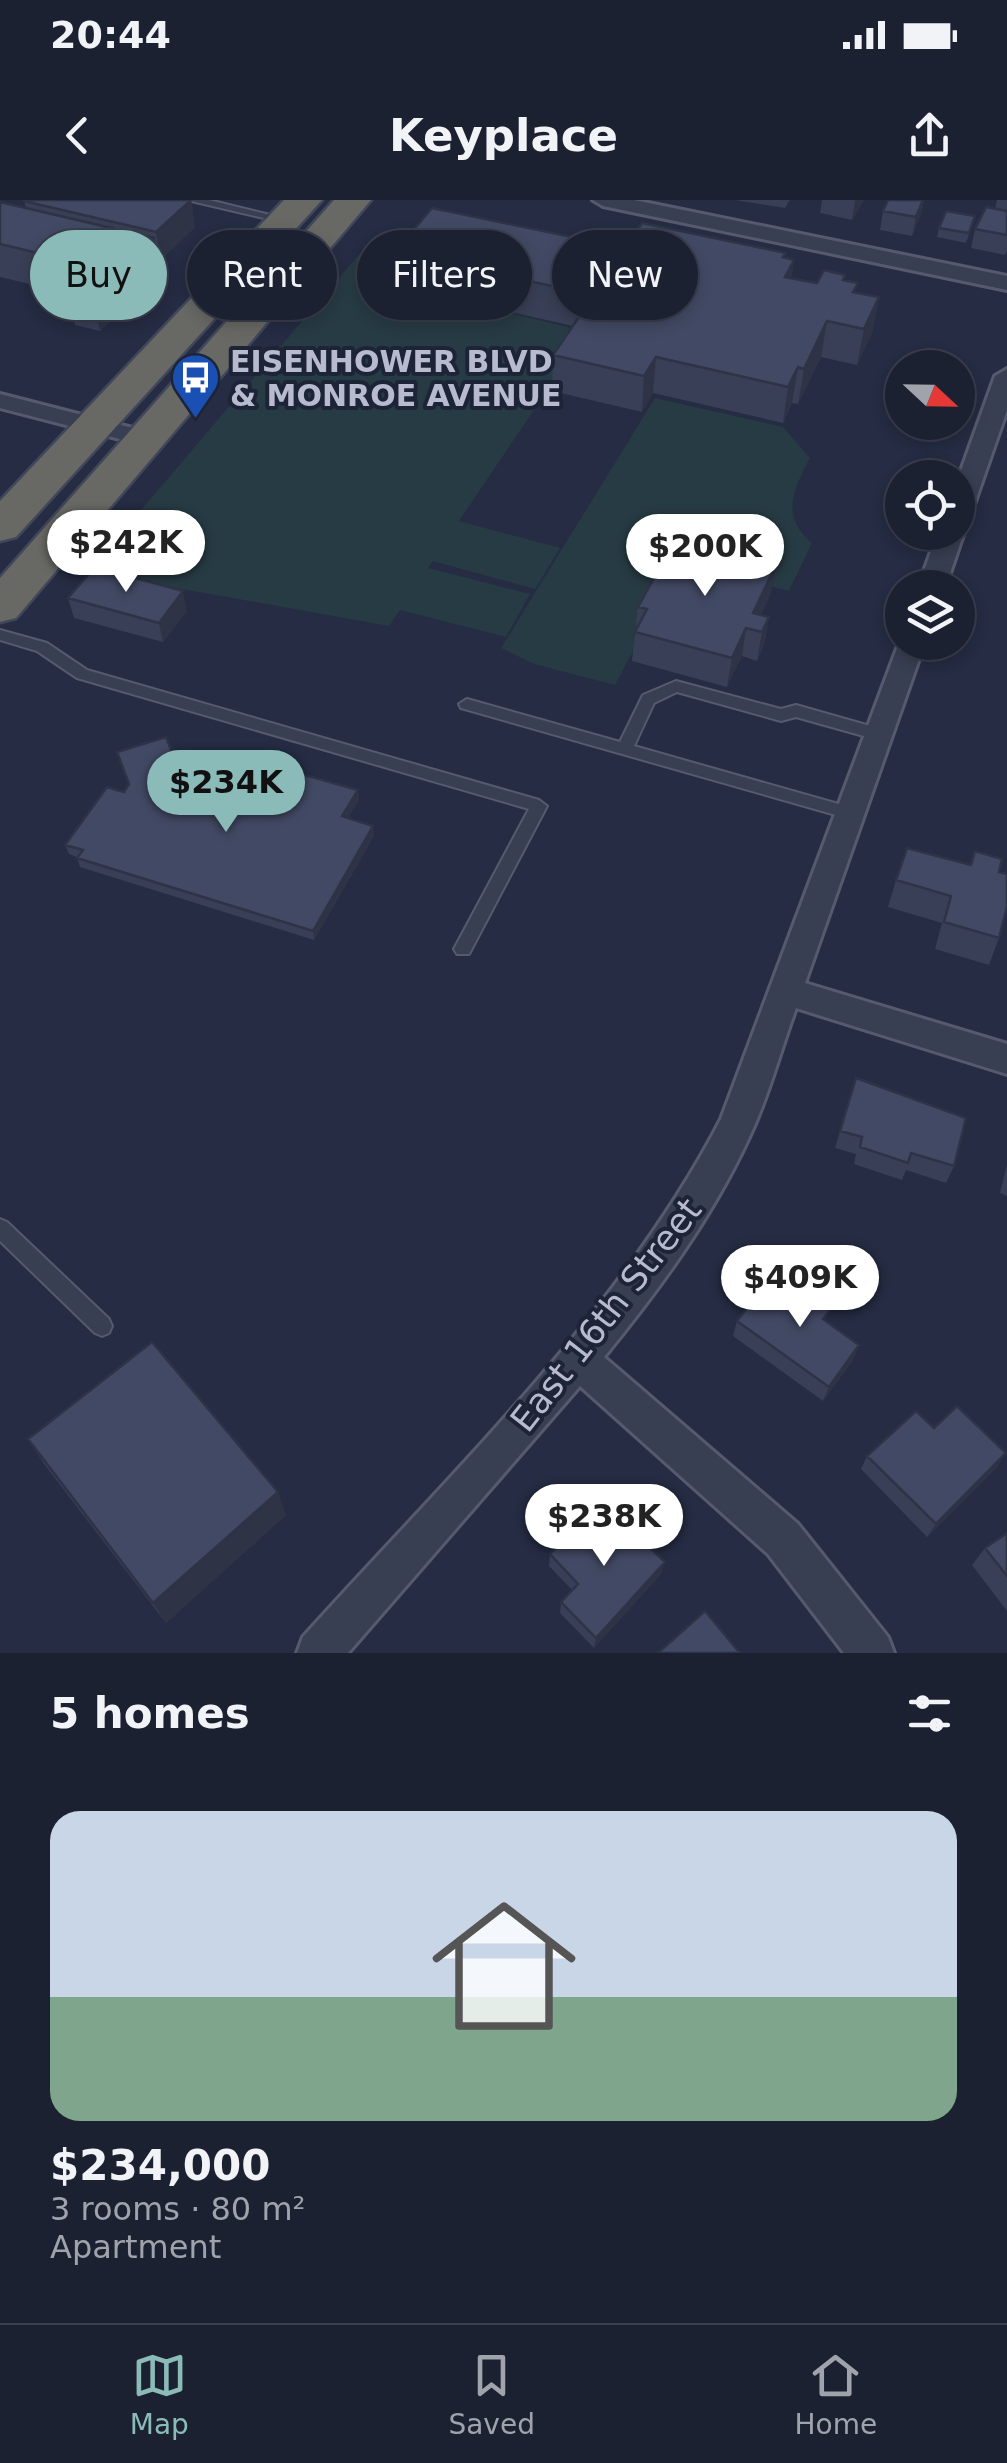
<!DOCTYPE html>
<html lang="en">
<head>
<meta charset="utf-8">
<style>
	:root { --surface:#1c2132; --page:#25293a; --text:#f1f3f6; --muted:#a0a3ac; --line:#3a3e4d; --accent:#8bbbb9 }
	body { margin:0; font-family:"DejaVu Sans",sans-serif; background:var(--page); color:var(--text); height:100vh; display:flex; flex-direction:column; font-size:38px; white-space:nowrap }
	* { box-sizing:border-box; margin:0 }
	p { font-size:32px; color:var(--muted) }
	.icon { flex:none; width:55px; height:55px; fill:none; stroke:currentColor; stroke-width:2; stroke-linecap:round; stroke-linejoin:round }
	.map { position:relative; height:1453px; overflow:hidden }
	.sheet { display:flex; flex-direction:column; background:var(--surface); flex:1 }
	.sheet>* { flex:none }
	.guide { position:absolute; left:30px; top:30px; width:948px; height:90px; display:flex; gap:20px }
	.needle { width:65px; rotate:112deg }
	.fabs { position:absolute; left:885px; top:150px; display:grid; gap:20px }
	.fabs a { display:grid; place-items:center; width:90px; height:90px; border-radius:50%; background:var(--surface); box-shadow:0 5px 15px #0003,0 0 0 2px var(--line); font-size:50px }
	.price { position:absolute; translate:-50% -85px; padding:0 22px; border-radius:35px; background:#fff; color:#222; font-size:32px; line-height:65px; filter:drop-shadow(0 2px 5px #0008) }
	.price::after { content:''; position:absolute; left:50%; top:60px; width:30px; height:22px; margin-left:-15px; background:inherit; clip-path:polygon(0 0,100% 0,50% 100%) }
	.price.selected { background:var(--accent); color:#111 }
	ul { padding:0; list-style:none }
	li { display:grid; align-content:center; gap:20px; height:530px; padding:0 50px }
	li span { display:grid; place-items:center; height:310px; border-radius:30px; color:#555 }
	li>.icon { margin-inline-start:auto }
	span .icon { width:180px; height:180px; fill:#fffc; stroke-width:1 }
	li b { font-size:42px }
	h2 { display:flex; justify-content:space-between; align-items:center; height:120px; padding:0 50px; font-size:42px }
	.chip { padding:0 35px; border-radius:45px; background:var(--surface); box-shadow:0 5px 15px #0003,0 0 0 2px var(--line); font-size:35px; line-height:90px }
	.chip.selected { background:var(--accent); color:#111 }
	.status { display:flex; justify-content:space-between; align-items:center; height:70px; padding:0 50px; background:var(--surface); direction:ltr }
	.status svg { height:28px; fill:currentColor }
	header { display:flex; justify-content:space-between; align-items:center; height:130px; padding:0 50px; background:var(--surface); font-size:45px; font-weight:700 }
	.menu { display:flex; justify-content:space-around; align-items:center; height:140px; border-top:2px solid var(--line); background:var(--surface); font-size:28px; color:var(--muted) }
	.menu a { display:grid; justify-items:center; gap:5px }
	.menu .selected { color:var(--accent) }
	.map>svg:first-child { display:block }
	.green { fill:#273b44 }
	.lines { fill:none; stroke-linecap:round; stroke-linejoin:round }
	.service-casing { stroke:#555a6d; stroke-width:4 }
	.minor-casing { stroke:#555a6d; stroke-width:6 }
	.trunk-casing { stroke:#41475a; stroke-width:5 }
	.service { fill:#393f53; fill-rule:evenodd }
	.minor { fill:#393f53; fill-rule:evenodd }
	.trunk { fill:#686864; fill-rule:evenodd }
	.wall { fill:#393f56 }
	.shaded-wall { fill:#2e3346 }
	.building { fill:#424964; stroke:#2e3346; stroke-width:2.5 }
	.labels { text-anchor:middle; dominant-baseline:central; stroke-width:8; stroke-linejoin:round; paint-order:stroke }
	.far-poi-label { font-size:30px; font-weight:bold; fill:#b7bbcd; stroke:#1e2438; text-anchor:start }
	.street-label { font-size:35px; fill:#b7bbcd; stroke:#1e2438 }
</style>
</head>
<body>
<div class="status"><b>20:44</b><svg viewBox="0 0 49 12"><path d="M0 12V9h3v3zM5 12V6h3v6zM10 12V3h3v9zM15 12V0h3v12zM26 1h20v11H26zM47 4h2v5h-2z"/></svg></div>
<header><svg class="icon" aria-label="back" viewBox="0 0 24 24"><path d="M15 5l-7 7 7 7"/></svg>Keyplace<svg class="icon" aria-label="share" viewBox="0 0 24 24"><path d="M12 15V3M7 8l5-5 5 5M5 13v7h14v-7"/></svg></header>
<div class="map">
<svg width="1007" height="1453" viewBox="0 0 1007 1453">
	<rect width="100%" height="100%" fill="#252c43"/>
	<path class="green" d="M361 52 392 64 396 73 392 85 568 127 580 142 459 321 560 348 535 389 433 361 428 368 530 394 506 437 400 410 389 426 88 372Z
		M655 198 783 227 810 258C793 290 780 316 812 343L789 391 679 364 661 386 634 435 640 438 615 485 534 464 501 448Z"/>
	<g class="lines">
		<defs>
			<path id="service" d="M187 0H209L291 20 285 23Z
				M0 430 47 443 87 470 539 600 547 606 469 754H457L454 749 529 609 77 478 37 451 0 440Z
				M676 481 781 509 796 505 884 530 886 534 878 540 796 517 781 521 677 492 654 503 634 546 856 609 858 613 856 617 850 619 461 508 459 504 467 499 620 542 643 495Z
				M0 1019 7 1022 109 1119 112 1126 109 1133 102 1136 95 1133 0 1041Z"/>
			<path id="minor" d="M593 0H634L1007 76V90L603 6Z
				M1007 169V210L971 313 958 321V279L995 176Z
				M0 194 156 234 159 239 147 246 0 208Z
				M958 325 964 332 945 388H918L938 332H958Z
				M902 435V442H925L805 783 1007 844V874L796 808C782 846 771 887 755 924 718 1009 663 1085 604 1157L798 1324 888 1437 894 1453H844L768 1354 580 1186 348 1453H297L303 1437C447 1277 622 1111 721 919Z"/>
			<path id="trunk" d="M284 0H322L16 337 0 341V301Z
				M334 0H371L16 418 0 422V378Z"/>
		</defs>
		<use href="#service" class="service-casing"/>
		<use href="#minor" class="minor-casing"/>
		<use href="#trunk" class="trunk-casing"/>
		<use href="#service" class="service"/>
		<use href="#minor" class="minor"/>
		<use href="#trunk" class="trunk"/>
	</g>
	<path class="wall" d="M191 0 195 27 161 60 158 59 160 73 100 131 75 125 68 93 0 77V2L26 8 24 1Z
		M735 0H790L785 8Z
		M822 0H864L852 20 820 13Z
		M888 0H924L922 11 912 36 880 30 883 11Z
		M997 0H1007V50L1005 55 971 48 975 29 995 9Z
		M975 16 966 43 937 37 939 28Z
		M625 48 794 60 791 78 817 83 844 80 856 92 879 97 872 133 857 165 821 157 798 204 792 203 783 223 653 193 642 212 552 191 553 155 573 126 397 87 395 52Z
		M771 393 761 415 769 417 764 445 757 461 742 456 727 487 632 461 638 407Z
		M68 398 187 411 163 442 74 418Z
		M117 552 249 589 358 590 359 600 348 618 374 636 314 740 80 667 77 657 69 654 65 645 124 592 129 585Z
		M975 651 999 738 989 765 935 749 942 723 888 707 896 680 970 665Z
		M856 878 954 966 946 983 906 970 902 980 854 964 856 954 835 948Z
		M1007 964V996L1000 993Z
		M737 1121 827 1122 859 1145 853 1160 823 1201 733 1136Z
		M934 1228 1006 1253 997 1267 927 1337 861 1269 867 1256Z
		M28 1239 286 1315 166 1423 44 1264Z
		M1007 1333V1411L972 1365 985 1348Z
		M550 1354 661 1374 594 1448 560 1413 561 1402 572 1390 549 1366Z"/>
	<path class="shaded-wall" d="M191 0 195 27 161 60 156 32Z
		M856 0H864L852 20 855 1Z
		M923 0H924L922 11 912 36 916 17Z
		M154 38 160 73 100 131 92 96Z
		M794 60 789 95 785 77Z
		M879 97 872 133 857 165 864 129Z
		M827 121 821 157 798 204 804 169Z
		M656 157 653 193 642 212 644 176Z
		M798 167 792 203 783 223 788 187Z
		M776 365 771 393 754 430 753 413Z
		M183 391 187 411 163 442 159 423Z
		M769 417 764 445 757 461 762 432Z
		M746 428 742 456 727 487 732 458Z
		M358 590 359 600 343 626 342 616Z
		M373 626 374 636 314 740 313 731Z
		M859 1145 853 1160 823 1201 829 1187Z
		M1006 1253 997 1267 927 1337 936 1324Z
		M278 1292 286 1315 166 1423 153 1403Z
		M665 1362 661 1374 594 1448 596 1438Z"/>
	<path class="building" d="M25 0H191L156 32 24 1Z
		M888 0H923L916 17 883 11Z
		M0 2 154 38 92 96 67 90 92 66 0 44Z
		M986 7 1007 11V35L975 29Z
		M432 8 625 48 642 23 786 53 783 57 794 60 785 77 817 83 824 70 845 75 843 80 858 83 853 92 879 97 864 129 827 121 804 169 798 167 788 187 656 157 644 176 553 155 594 95 395 52Z
		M946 11 975 16 969 33 939 28Z
		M683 341 776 365 753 413 769 417 762 432 746 428 732 458 635 432 647 409 638 407 664 360 672 362Z
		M95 367 183 391 159 423 68 398Z
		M166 537 179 569 249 589 266 564 358 590 342 616 373 626 313 731 77 658 83 650 65 645 107 587 124 592 129 584 117 552Z
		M907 648 971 665 975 651 1002 659 999 672 1007 674V707L999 738 944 722 951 696 896 680Z
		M856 878 966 918 954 966 911 953 908 963 860 947 862 937 840 931Z
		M768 1081 789 1095 799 1082 833 1106 823 1119 859 1145 829 1187 737 1121Z
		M152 1142 278 1292 153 1403 28 1239Z
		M957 1206 1006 1253 936 1324 867 1256 916 1211 934 1228Z
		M597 1305 621 1328 625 1324 665 1362 596 1438 561 1402 578 1384 550 1354Z
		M1007 1333V1376L985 1348Z
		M705 1411 740 1453H660L659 1452Z"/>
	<defs>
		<symbol id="bus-pin" viewBox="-11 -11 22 30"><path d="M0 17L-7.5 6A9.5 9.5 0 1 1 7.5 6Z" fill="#1a4fb4" stroke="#1e2438"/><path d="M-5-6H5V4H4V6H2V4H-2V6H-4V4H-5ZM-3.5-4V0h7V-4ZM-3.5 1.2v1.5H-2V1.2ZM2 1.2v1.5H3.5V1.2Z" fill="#fff"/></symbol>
	</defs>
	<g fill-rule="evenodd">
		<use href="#bus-pin" x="168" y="150" width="55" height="75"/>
	</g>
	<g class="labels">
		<g class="far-poi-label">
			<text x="230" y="161">EISENHOWER BLVD<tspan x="230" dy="34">&amp; MONROE AVENUE</tspan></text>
		</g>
		<g class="street-label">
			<text transform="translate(606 1115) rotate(-52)">East 16th Street</text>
		</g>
	</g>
</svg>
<div class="fabs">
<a><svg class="needle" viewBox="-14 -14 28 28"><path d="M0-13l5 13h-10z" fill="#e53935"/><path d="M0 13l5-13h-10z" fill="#a0a3ac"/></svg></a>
<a><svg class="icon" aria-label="locate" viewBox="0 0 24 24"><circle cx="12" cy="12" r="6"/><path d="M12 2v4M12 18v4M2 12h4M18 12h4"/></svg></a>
<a><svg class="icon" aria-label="layers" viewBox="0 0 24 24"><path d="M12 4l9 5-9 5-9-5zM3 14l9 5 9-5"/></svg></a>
</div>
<b class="price" style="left:126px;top:395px">$242K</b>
<b class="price" style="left:705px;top:399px">$200K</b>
<b class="price selected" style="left:226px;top:635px">$234K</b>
<b class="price" style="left:800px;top:1130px">$409K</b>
<b class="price" style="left:604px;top:1369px">$238K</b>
<div class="guide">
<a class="chip selected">Buy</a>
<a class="chip">Rent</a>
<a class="chip">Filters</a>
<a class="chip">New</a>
</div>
</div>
<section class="sheet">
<h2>5 homes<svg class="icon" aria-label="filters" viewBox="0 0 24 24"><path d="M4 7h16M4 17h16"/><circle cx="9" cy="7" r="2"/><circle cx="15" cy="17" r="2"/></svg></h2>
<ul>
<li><span style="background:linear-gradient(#c9d6e8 60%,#7fa58c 0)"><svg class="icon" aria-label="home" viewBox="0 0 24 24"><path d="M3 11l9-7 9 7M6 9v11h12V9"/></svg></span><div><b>$234,000</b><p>3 rooms · 80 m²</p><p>Apartment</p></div></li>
</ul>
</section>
<nav class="menu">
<a class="selected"><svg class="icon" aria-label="map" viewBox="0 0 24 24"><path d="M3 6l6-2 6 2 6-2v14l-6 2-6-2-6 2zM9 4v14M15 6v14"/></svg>Map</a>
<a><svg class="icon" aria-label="saved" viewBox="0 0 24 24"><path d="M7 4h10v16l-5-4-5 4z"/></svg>Saved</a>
<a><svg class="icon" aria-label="home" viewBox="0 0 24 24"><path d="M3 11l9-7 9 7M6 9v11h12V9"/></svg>Home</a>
</nav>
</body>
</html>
